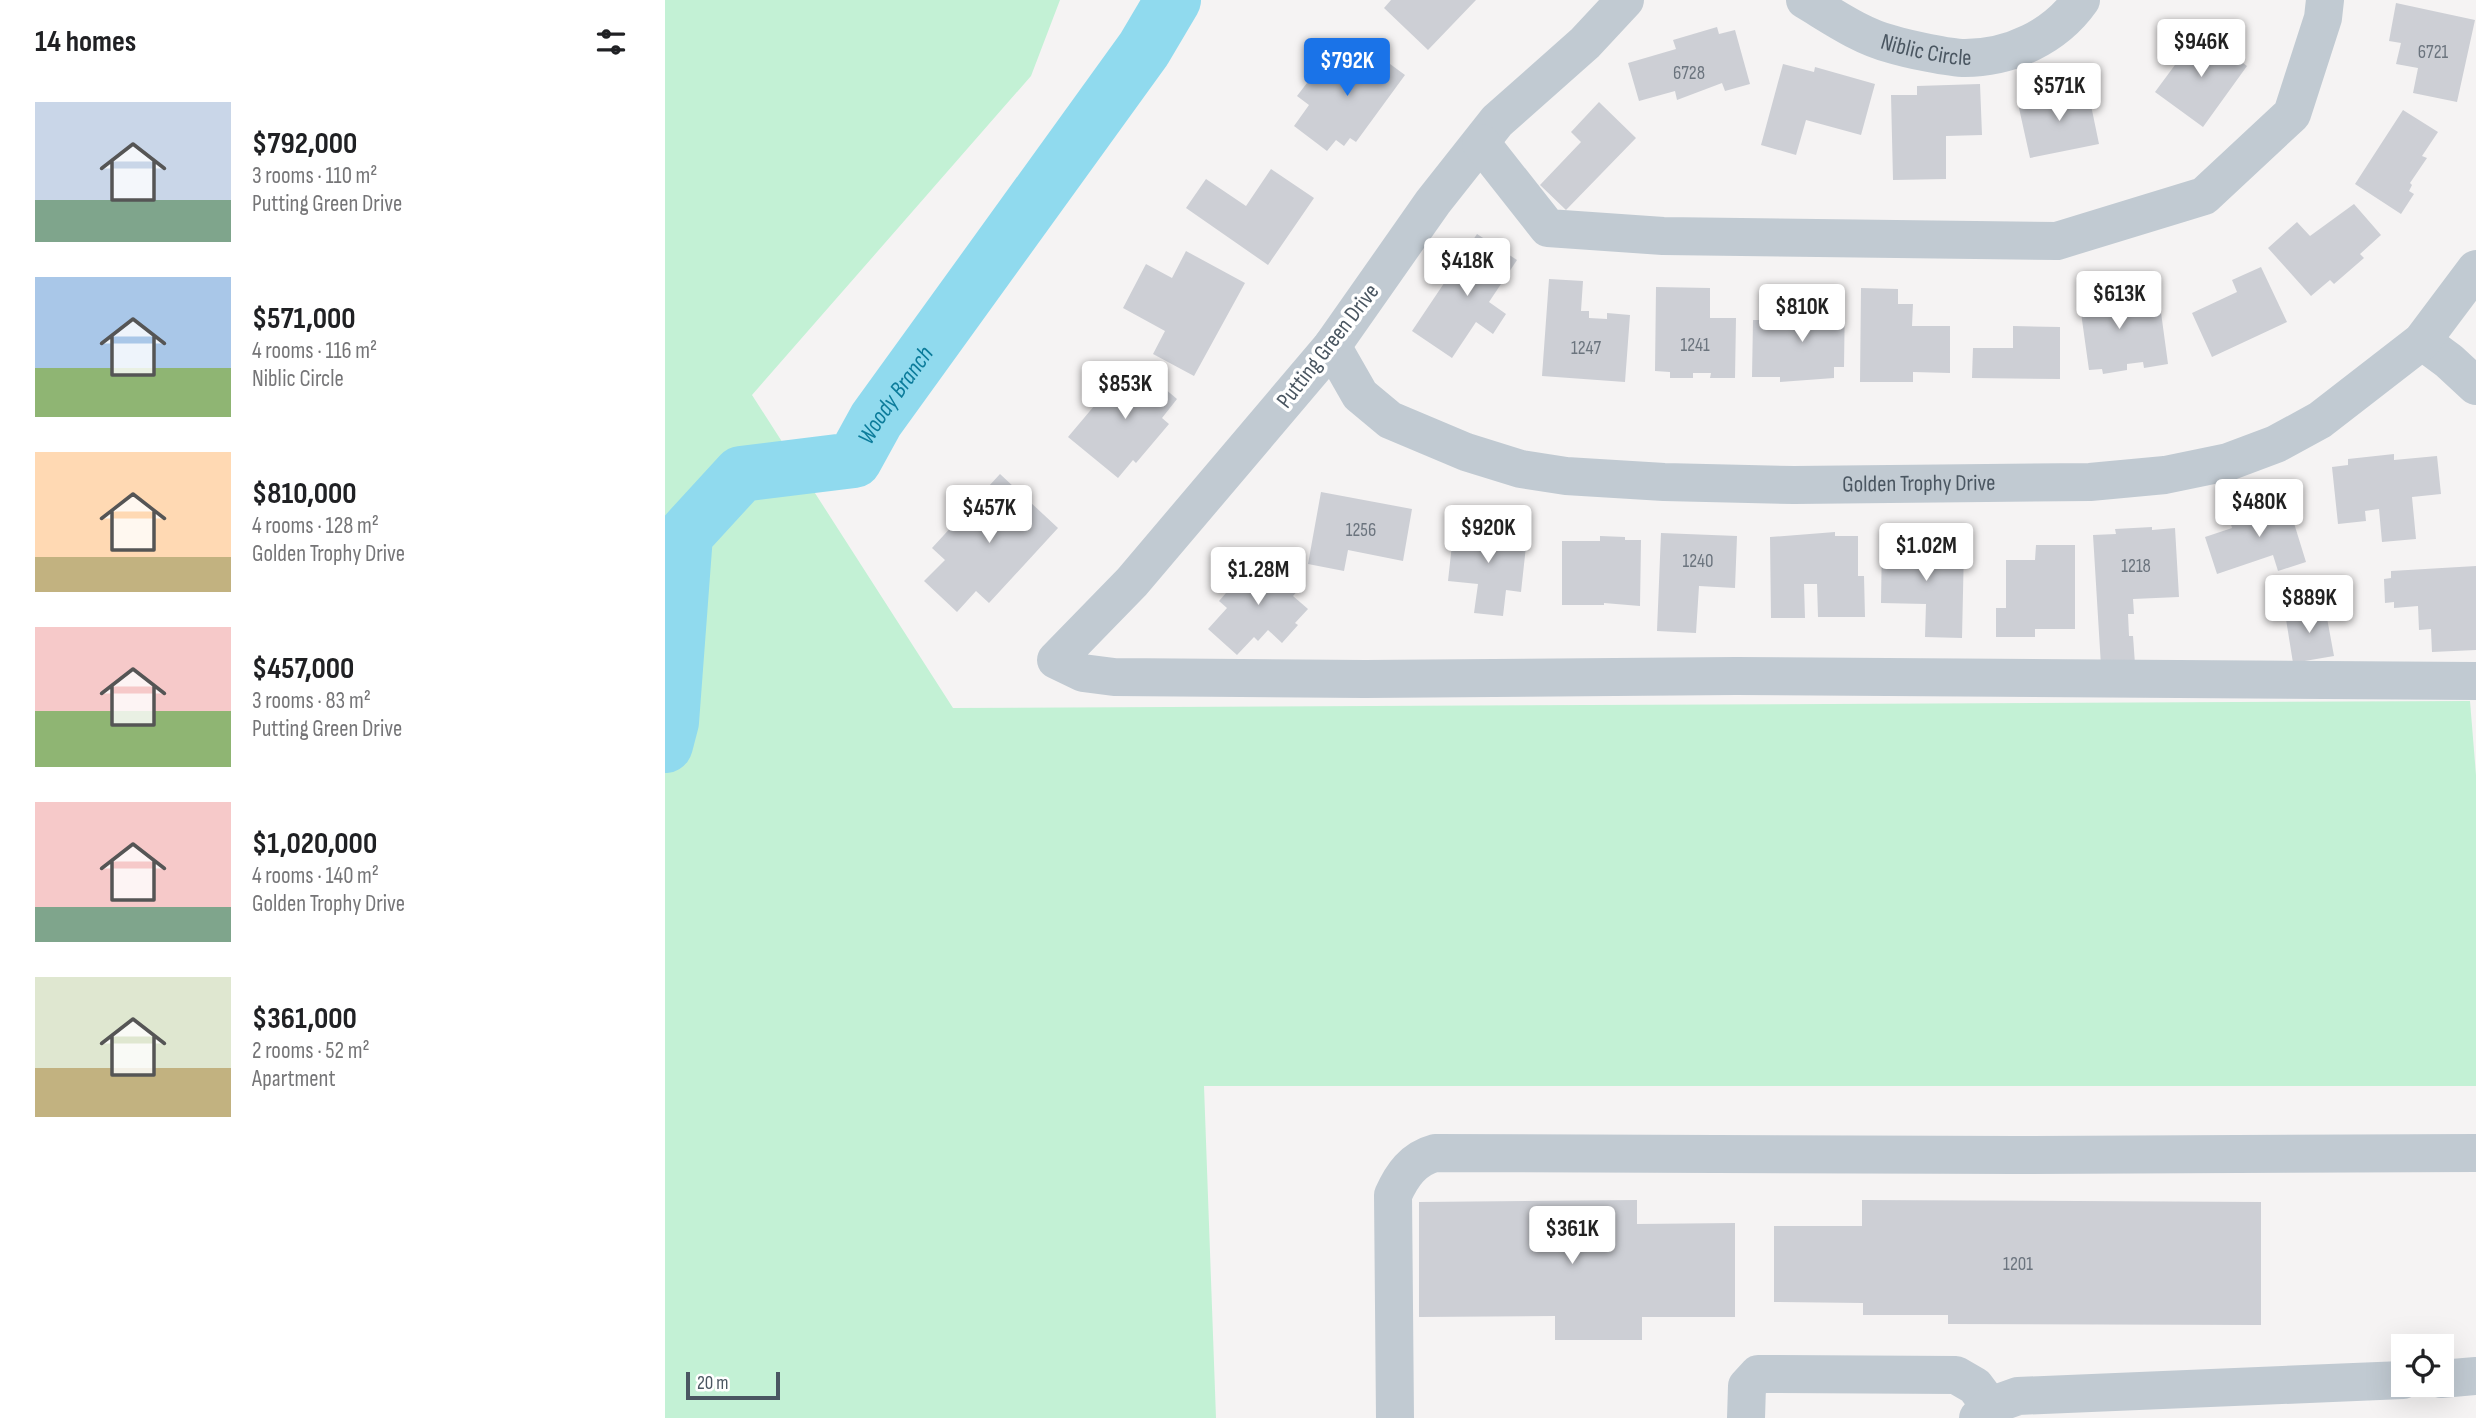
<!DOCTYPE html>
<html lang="en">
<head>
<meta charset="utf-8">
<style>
	:root { --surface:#fff; --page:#f6f6f6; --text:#202124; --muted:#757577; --accent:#1a73e8 }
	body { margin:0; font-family:"Sofia Sans Condensed",sans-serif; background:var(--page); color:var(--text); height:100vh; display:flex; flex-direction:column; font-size:26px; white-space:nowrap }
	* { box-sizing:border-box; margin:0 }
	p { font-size:23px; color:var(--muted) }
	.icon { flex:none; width:38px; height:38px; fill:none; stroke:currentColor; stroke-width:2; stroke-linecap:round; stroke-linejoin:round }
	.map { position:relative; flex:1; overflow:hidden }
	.drawer { display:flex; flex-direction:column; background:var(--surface); width:665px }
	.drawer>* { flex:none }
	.buttons { position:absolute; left:1726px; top:1334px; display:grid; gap:14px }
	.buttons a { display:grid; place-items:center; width:63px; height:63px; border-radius:0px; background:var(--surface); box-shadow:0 7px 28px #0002; font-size:35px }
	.scale { position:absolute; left:21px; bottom:18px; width:94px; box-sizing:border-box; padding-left:7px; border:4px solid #4a5661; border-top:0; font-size:19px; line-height:24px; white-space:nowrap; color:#4a5661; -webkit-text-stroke:5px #fff; paint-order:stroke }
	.price { position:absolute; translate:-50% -60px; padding:0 16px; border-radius:7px; background:#fff; color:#222; font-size:23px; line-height:46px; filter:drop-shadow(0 2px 4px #0008) }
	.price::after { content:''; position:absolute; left:50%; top:42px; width:21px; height:16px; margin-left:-10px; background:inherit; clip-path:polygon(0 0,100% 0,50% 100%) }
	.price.selected { background:var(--accent); color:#fff }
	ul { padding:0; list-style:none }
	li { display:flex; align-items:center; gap:21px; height:175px; padding:0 35px }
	li span { display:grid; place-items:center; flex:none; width:196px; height:140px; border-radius:0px; color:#555 }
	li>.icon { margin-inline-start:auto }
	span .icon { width:84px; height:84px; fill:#fffc; stroke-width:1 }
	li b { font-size:30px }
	h2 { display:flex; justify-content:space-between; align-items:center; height:84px; padding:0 35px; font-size:30px }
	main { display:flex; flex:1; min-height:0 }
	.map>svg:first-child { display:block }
	.green { fill:#c3f1d5 }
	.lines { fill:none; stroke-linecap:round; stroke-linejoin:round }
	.river { stroke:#90daee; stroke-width:56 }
	.building { fill:#cdcfd5 }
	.minor { stroke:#c1cad2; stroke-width:38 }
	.labels { text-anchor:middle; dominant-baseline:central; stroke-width:7; stroke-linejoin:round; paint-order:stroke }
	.number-label { font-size:19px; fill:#6b747e }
	.street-label { font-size:23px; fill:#4a5661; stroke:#fff }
	.water-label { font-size:24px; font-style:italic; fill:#0c7c9b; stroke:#fff }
</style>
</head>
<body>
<main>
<section class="drawer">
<h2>14 homes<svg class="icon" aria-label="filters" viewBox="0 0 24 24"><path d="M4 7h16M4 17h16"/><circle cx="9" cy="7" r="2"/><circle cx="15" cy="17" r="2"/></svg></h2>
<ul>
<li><span style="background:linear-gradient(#c9d6e8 70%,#7fa58c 0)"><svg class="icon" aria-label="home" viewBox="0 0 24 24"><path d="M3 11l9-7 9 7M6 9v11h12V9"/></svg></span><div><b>$792,000</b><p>3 rooms · 110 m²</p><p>Putting Green Drive</p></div></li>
<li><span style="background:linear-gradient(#a9c7e8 65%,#8fb573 0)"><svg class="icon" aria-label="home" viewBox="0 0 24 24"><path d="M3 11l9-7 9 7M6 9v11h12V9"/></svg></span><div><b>$571,000</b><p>4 rooms · 116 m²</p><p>Niblic Circle</p></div></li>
<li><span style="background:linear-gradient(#ffd9b3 75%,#c2b280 0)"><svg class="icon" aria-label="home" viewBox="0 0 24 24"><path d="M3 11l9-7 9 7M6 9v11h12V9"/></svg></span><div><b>$810,000</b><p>4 rooms · 128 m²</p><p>Golden Trophy Drive</p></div></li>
<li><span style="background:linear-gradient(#f6c9c9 60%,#8fb573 0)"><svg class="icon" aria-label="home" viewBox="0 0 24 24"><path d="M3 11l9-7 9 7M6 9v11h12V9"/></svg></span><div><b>$457,000</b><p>3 rooms · 83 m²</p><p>Putting Green Drive</p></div></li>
<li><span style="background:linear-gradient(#f6c9c9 75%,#7fa58c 0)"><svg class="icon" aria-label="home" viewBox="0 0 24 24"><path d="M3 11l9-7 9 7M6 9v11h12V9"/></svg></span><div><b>$1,020,000</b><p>4 rooms · 140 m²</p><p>Golden Trophy Drive</p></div></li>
<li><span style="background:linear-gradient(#dfe7d0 65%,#c2b280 0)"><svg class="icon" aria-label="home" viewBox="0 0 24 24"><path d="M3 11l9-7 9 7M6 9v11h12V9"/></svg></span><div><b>$361,000</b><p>2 rooms · 52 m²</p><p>Apartment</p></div></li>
</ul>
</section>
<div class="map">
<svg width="1811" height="1418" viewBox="0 0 1811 1418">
	<rect width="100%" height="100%" fill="#f5f3f3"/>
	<path class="green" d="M0 0H395L366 76 87 395 288 708 1805 701 1811 775V1086H539L551 1418H0Z"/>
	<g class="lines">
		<path class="river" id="s1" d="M0 745 6 722 20 535 76 474 189 460 211 420 479 49 508 0"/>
	</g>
	<path class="building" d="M726 0H811L763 50 719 8Z
		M1731 3 1810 20 1792 102 1748 93 1753 68 1731 64 1736 43 1724 41Z
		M1052 27 1054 34 1070 30 1085 84 1060 91 1057 83 1012 100 1010 91 974 101 963 63 1011 49 1008 40Z
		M1535 31 1582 66 1538 127 1490 92Z
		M695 42 740 75 691 142 685 138 679 146 671 140 662 151 629 126 644 105 632 96 655 66 669 76Z
		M1118 64 1149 72 1150 67 1210 84 1196 135 1141 120 1131 155 1096 145Z
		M1315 84 1317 135 1281 136V179L1228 180 1226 95H1252V86Z
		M1422 86 1434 144 1365 158 1354 108 1371 104 1370 97Z
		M934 102 971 138 901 210 875 185 916 142 906 132Z
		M1738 110 1773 132 1757 156 1762 158 1745 183 1747 185 1744 191 1749 194 1736 214 1690 184Z
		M606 169 649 198 603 265 521 208 541 179 581 206Z
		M1689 204 1716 235 1695 254 1699 258 1669 284 1665 280 1646 296 1603 248 1632 222 1645 236Z
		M812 234 852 260 824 302 841 314 828 334 811 322 787 358 747 331Z
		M521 251 580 283 529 376 488 354 500 331 458 308 481 264 507 278Z
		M1596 267 1622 322 1547 357 1527 313 1572 292 1567 280Z
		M884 279 918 281 916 311H924V318L942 319V313L965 315 960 382 877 376Z
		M1446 279 1451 311 1495 305 1503 364 1479 368 1478 362 1462 364V370L1438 374 1437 369 1424 370 1412 284Z
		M991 287 1045 288V318H1071L1070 378H1045L1046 373H1028V378H1005V372L990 371Z
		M1196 288 1233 289V304H1248L1247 326H1285V373L1248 372V382H1195Z
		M1145 295H1180L1179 367H1169V378L1115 382V377H1087L1088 320H1119V327H1145Z
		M1348 326 1395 327V379L1307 378 1308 348H1348Z
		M467 361 512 399 497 418 504 424 471 463 468 460 453 478 403 437Z
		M1729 454V460L1772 456 1776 494 1747 497 1751 539 1717 542 1714 509 1700 511 1701 521 1673 524 1667 467 1683 465V459Z
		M335 474 393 528 324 603 311 591 292 612 259 581 280 560 267 548Z
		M656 492 747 509 738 561 683 550 679 571 643 564Z
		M1620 494 1641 562 1613 571 1608 555 1552 574 1540 537 1567 528 1565 521 1591 513 1589 509 1597 507 1595 501Z
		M789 526 837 528 836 534 862 537 856 592 841 590 838 616 809 613 813 584 783 581Z
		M1487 527V530L1510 528 1514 597 1468 599 1469 614H1463L1464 636H1468L1470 664 1436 666 1428 535 1451 534 1450 529Z
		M1170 532V536H1193V576H1199L1200 617H1153L1152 584H1139L1140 618H1106L1105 537Z
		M996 533 1072 536 1070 588 1034 586 1031 633 992 631Z
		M935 536 960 537V540H976L975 606 939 603V605H897V541H935Z
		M1217 538H1244V546L1299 547 1297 638 1260 637 1261 604 1216 603Z
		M1371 545H1410V629H1370V637H1331V608H1341V560H1370Z
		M596 553 635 588 628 596 643 609 630 623 633 625 617 643 603 630 593 641 589 637 572 655 543 629 562 608 554 601Z
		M1811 566V650L1767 652 1766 629 1754 630 1753 606 1729 608V602L1720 603 1719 579 1726 578V571Z
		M1660 607 1669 656 1628 663 1620 613Z
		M972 1200V1224L1070 1223V1317H977V1340H890V1316L754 1317V1202Z
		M1197 1200 1596 1202V1325L1283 1324V1315H1198V1303L1109 1302V1226H1197Z"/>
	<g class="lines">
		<g class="minor">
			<path d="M960 0 920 43 832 121 768 202 667 346 467 582 391 660 418 673 449 677 700 679 1071 676 1811 681"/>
			<path id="s2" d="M1140 0C1167 16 1195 36 1226 44 1242 49 1285 58 1300 58 1345 58 1390 37 1416 0"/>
			<path d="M816 143 883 228 998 236 1392 241 1539 196 1627 114 1658 18 1660 0"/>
			<path d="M1757 341 1784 361 1811 386"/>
			<path id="s3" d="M667 346 695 395 725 420 801 452 856 469 901 476 999 482 1129 485 1425 482 1500 475 1563 462 1611 444 1655 420 1757 341 1811 269"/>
			<path d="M1776 1379 1811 1376"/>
			<path d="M730 1418 728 1195C737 1175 748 1159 770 1153L1351 1155 1811 1153"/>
			<path d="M1081 1418 1082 1386 1093 1374 1291 1375 1310 1386 1325 1406"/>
			<path d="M1313 1418 1325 1406 1353 1396 1738 1380"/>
		</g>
	</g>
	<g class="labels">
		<g class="number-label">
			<text x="1768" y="52">6721</text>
			<text x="1024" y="73">6728</text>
			<text x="1030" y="345">1241</text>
			<text x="921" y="348">1247</text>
			<text x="696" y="530">1256</text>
			<text x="1033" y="561">1240</text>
			<text x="1471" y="566">1218</text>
			<text x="1353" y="1264">1201</text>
		</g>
		<g class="street-label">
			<text stroke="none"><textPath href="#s2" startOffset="133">Niblic Circle</textPath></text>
			<text transform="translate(663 346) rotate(-52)">Putting Green Drive</text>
			<text stroke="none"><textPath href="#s3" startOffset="634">Golden Trophy Drive</textPath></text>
		</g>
		<g class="water-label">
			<text stroke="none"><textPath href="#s1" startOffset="485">Woody Branch</textPath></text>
		</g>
	</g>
</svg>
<div class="buttons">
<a><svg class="icon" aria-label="locate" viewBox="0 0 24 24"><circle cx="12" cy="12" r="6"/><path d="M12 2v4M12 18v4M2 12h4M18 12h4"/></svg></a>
</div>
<div class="scale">20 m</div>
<b class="price" style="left:1536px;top:79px">$946K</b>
<b class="price selected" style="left:682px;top:98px">$792K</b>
<b class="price" style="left:1394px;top:123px">$571K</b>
<b class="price" style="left:802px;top:298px">$418K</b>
<b class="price" style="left:1454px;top:331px">$613K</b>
<b class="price" style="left:1137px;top:344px">$810K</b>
<b class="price" style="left:460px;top:421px">$853K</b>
<b class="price" style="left:1594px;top:539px">$480K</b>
<b class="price" style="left:324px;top:545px">$457K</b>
<b class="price" style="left:823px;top:565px">$920K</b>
<b class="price" style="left:1261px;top:583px">$1.02M</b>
<b class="price" style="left:593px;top:607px">$1.28M</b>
<b class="price" style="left:1644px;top:635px">$889K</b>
<b class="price" style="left:907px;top:1266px">$361K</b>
</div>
</main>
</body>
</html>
